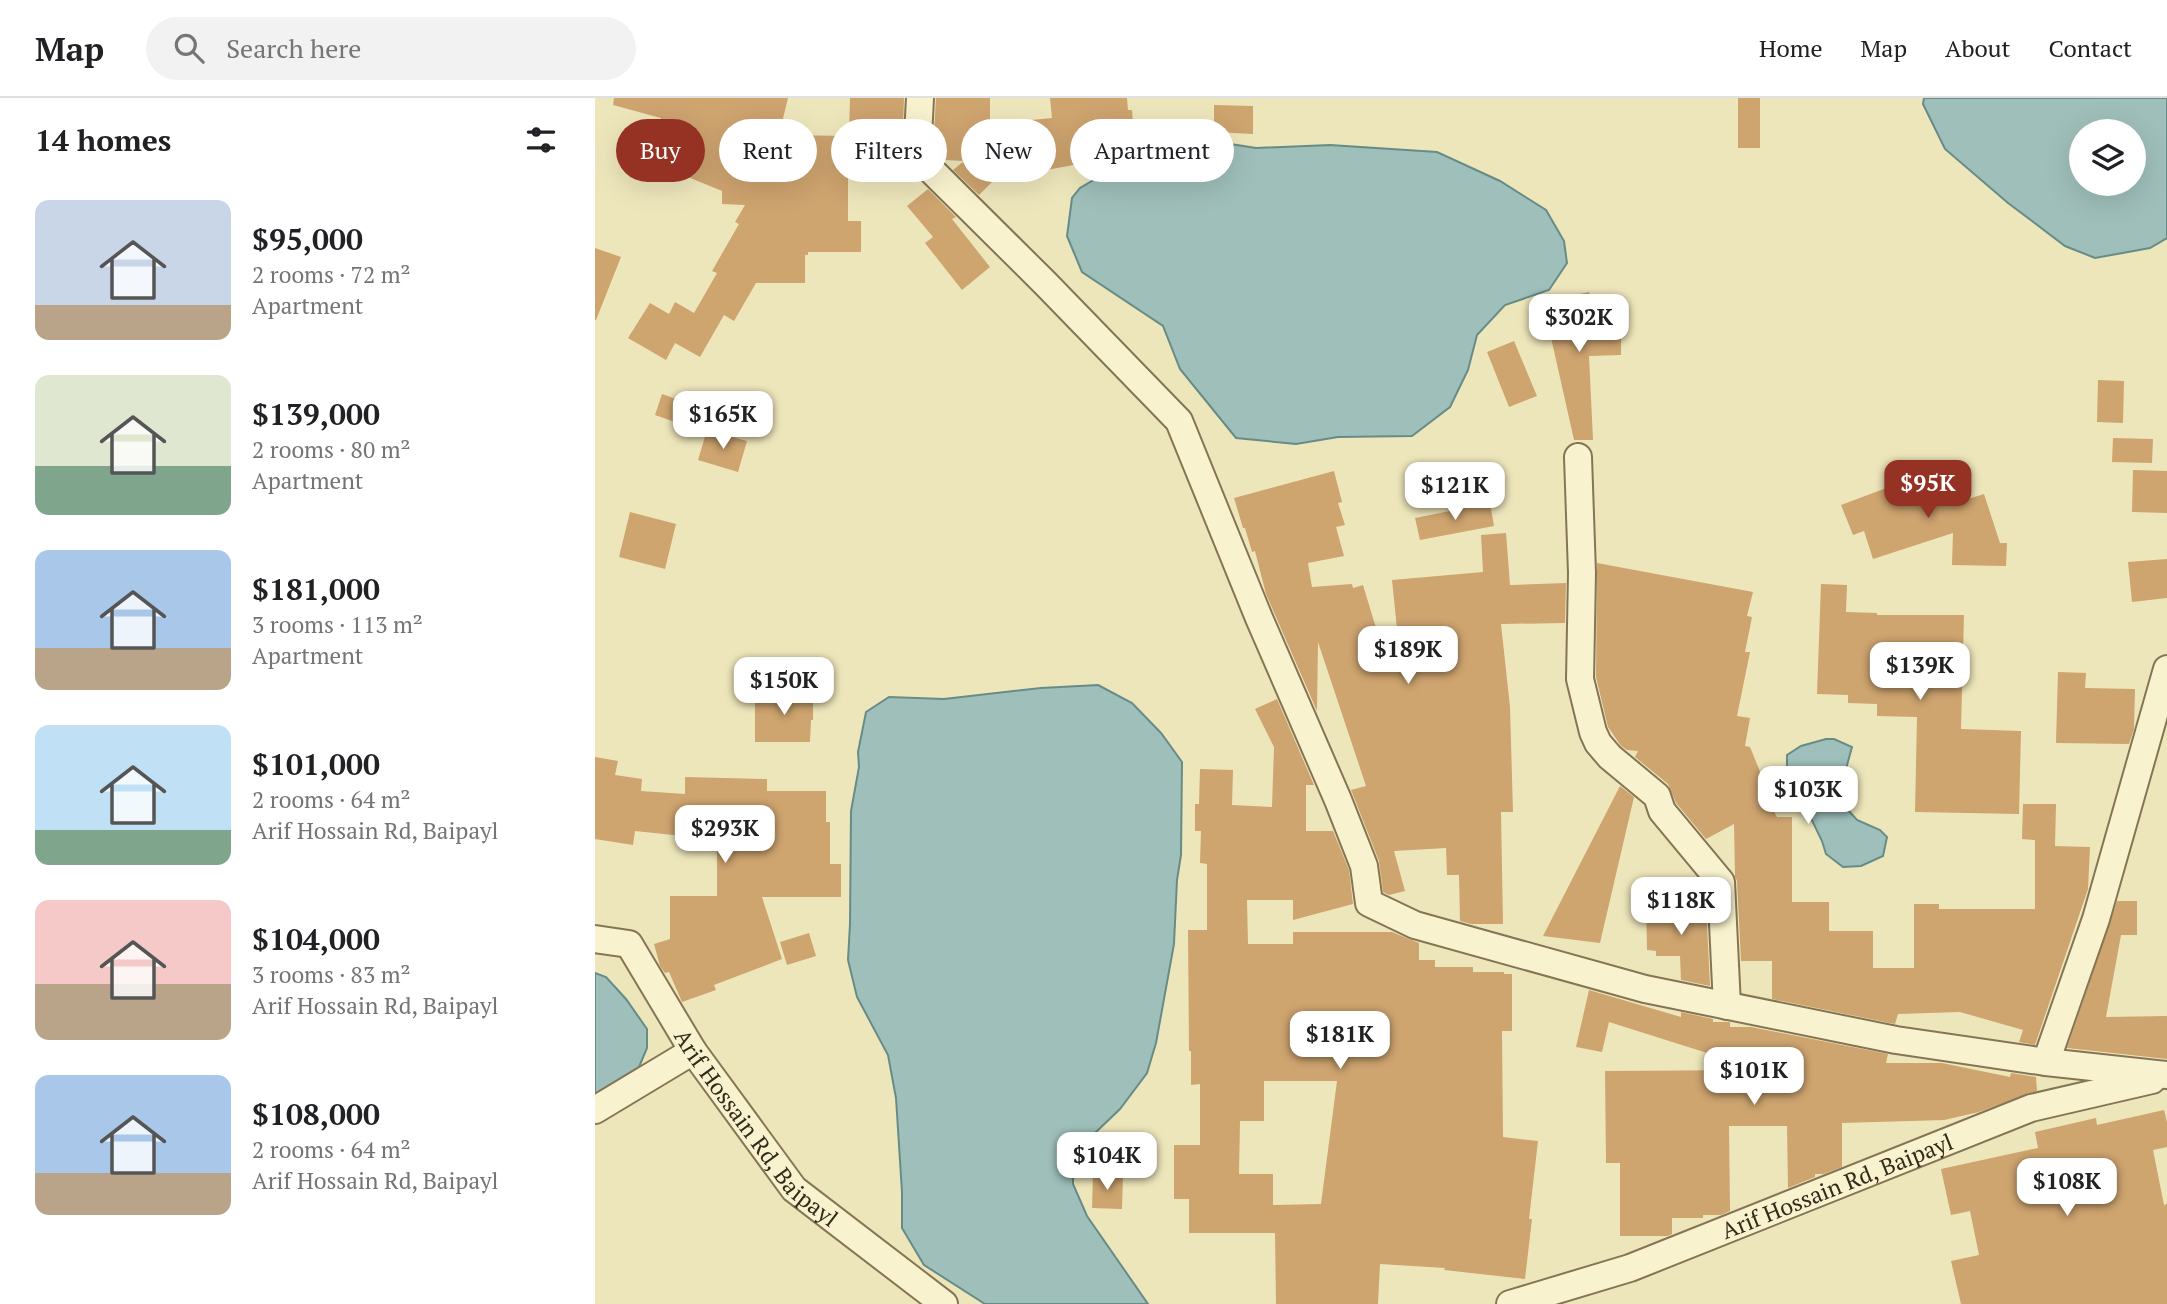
<!DOCTYPE html>
<html lang="en">
<head>
<meta charset="utf-8">
<style>
	:root { --surface:#fff; --page:#f2f2f2; --text:#202124; --muted:#757577; --line:#e0e0e0; --accent:#963224 }
	body { margin:0; font-family:"PT Serif",serif; background:var(--page); color:var(--text); height:100vh; display:flex; flex-direction:column; font-size:26px; white-space:nowrap }
	* { box-sizing:border-box; margin:0 }
	p { font-size:23px; color:var(--muted) }
	.icon { flex:none; width:38px; height:38px; fill:none; stroke:currentColor; stroke-width:2; stroke-linecap:round; stroke-linejoin:round }
	.map { position:relative; flex:1; overflow:hidden }
	.details { display:flex; flex-direction:column; background:var(--surface); width:595px }
	.details>* { flex:none }
	.banner { position:absolute; left:21px; top:21px; width:665px; height:63px; display:flex; gap:14px }
	.buttons { position:absolute; left:1474px; top:21px; display:grid; gap:14px }
	.buttons a { display:grid; place-items:center; width:77px; height:77px; border-radius:50%; background:var(--surface); box-shadow:0 7px 28px #0002; font-size:35px }
	.price { position:absolute; translate:-50% -60px; padding:0 16px; border-radius:14px; background:#fff; color:#222; font-size:23px; line-height:46px; filter:drop-shadow(0 2px 4px #0008) }
	.price::after { content:''; position:absolute; left:50%; top:42px; width:21px; height:16px; margin-left:-10px; background:inherit; clip-path:polygon(0 0,100% 0,50% 100%) }
	.price.active { background:var(--accent); color:#fff }
	ul { padding:0; list-style:none }
	li { display:flex; align-items:center; gap:21px; height:175px; padding:0 35px }
	li span { display:grid; place-items:center; flex:none; width:196px; height:140px; border-radius:14px; color:#555 }
	li>.icon { margin-inline-start:auto }
	span .icon { width:84px; height:84px; fill:#fffc; stroke-width:1 }
	li b { font-size:30px }
	h2 { display:flex; justify-content:space-between; align-items:center; height:84px; padding:0 35px; font-size:30px }
	.chip { padding:0 24px; border-radius:32px; background:var(--surface); box-shadow:0 7px 28px #0002; font-size:24px; line-height:63px }
	.chip.active { background:var(--accent); color:#fff }
	header { display:flex; align-items:center; gap:42px; box-sizing:border-box; height:98px; padding:0 35px; background:var(--surface); border-bottom:2px solid var(--line) }
	header strong { font-size:33px }
	nav { display:flex; gap:38px; margin-inline-start:auto; font-size:24px }
	.search { width:490px; height:63px; background:var(--page); display:flex; align-items:center; gap:18px; box-sizing:border-box; padding:0 24px; border-radius:38px; color:var(--muted); font-size:26px }
	main { display:flex; flex:1; min-height:0 }
	.map>svg:first-child { display:block }
	.water { fill:#9fbfba; stroke:#678c88; stroke-width:2; fill-rule:evenodd }
	.building { fill:#cea46f; fill-rule:evenodd }
	.lines { fill:none; stroke-linecap:round; stroke-linejoin:round }
	.minor-casing { stroke:#857555; stroke-width:30 }
	.minor { stroke:#f9f2ce; stroke-width:26 }
	.labels { text-anchor:middle; dominant-baseline:central; stroke-width:6; stroke-linejoin:round; paint-order:stroke }
	.street-label { font-size:23px; fill:#342a1a; stroke:#f6efca }
</style>
</head>
<body>
<header>
<strong>Map</strong>
<div class="search"><svg class="icon" aria-label="search" viewBox="0 0 24 24"><circle cx="10" cy="10" r="6"/><path d="M15 15l6 6"/></svg>Search here</div>
<nav><a>Home</a><a>Map</a><a>About</a><a>Contact</a></nav>
</header>
<main>
<section class="details">
<h2>14 homes<svg class="icon" aria-label="filters" viewBox="0 0 24 24"><path d="M4 7h16M4 17h16"/><circle cx="9" cy="7" r="2"/><circle cx="15" cy="17" r="2"/></svg></h2>
<ul>
<li><span style="background:linear-gradient(#c9d6e8 75%,#b9a48a 0)"><svg class="icon" aria-label="home" viewBox="0 0 24 24"><path d="M3 11l9-7 9 7M6 9v11h12V9"/></svg></span><div><b>$95,000</b><p>2 rooms · 72 m²</p><p>Apartment</p></div></li>
<li><span style="background:linear-gradient(#dfe7d0 65%,#7fa58c 0)"><svg class="icon" aria-label="home" viewBox="0 0 24 24"><path d="M3 11l9-7 9 7M6 9v11h12V9"/></svg></span><div><b>$139,000</b><p>2 rooms · 80 m²</p><p>Apartment</p></div></li>
<li><span style="background:linear-gradient(#a9c7e8 70%,#b9a48a 0)"><svg class="icon" aria-label="home" viewBox="0 0 24 24"><path d="M3 11l9-7 9 7M6 9v11h12V9"/></svg></span><div><b>$181,000</b><p>3 rooms · 113 m²</p><p>Apartment</p></div></li>
<li><span style="background:linear-gradient(#bfe0f5 75%,#7fa58c 0)"><svg class="icon" aria-label="home" viewBox="0 0 24 24"><path d="M3 11l9-7 9 7M6 9v11h12V9"/></svg></span><div><b>$101,000</b><p>2 rooms · 64 m²</p><p>Arif Hossain Rd, Baipayl</p></div></li>
<li><span style="background:linear-gradient(#f6c9c9 60%,#b9a48a 0)"><svg class="icon" aria-label="home" viewBox="0 0 24 24"><path d="M3 11l9-7 9 7M6 9v11h12V9"/></svg></span><div><b>$104,000</b><p>3 rooms · 83 m²</p><p>Arif Hossain Rd, Baipayl</p></div></li>
<li><span style="background:linear-gradient(#a9c7e8 70%,#b9a48a 0)"><svg class="icon" aria-label="home" viewBox="0 0 24 24"><path d="M3 11l9-7 9 7M6 9v11h12V9"/></svg></span><div><b>$108,000</b><p>2 rooms · 64 m²</p><p>Arif Hossain Rd, Baipayl</p></div></li>
</ul>
</section>
<div class="map">
<svg width="1572" height="1206" viewBox="0 0 1572 1206">
	<rect width="100%" height="100%" fill="#eee6bb"/>
	<path class="water" d="M1329 0H1572V140L1555 150 1500 160 1470 148 1413 105 1350 51 1328 6ZM1486 33H1538V86H1486Z
		M629 45 661 50 735 47 842 54 905 83 951 112 969 143 972 165 954 192 910 207 882 237 873 272 855 309 817 338 743 339 701 346 641 340 585 271 568 228 487 174 472 138 477 100 485 90 543 56Z
		M503 587 537 605 566 635 587 664 586 757 582 782 579 846 561 945 552 975 525 1011 500 1035 478 1063V1086L492 1118 553 1206H390L329 1167 307 1130V1094L301 1000 293 957 262 899 253 862 255 826 256 713 264 669 263 654 271 614 294 599 349 601 446 590Z
		M1231 641H1239L1257 649 1249 678 1253 712 1262 722 1285 732 1292 739 1288 758 1266 768 1248 769 1231 756 1227 743 1192 671V657L1206 648Z
		M0 875 11 879 31 901 52 931V950L44 969 0 996Z"/>
	<path class="building" d="M19 0H193L184 37 258 38 254 33 255 0H309L307 61H276L266 49V61L256 60V68H253V123H266V154H213V157H210V185H161L139 223 129 217 105 259 80 245 71 262 33 240 55 205 74 216 80 204 99 215 122 175 117 173 144 126 140 124 150 107 127 106V93L71 70 76 56 55 48 66 20 18 7Z
		M341 0H395V26L457 20 455 0H532L533 12H537L539 38 485 43 489 65 399 82 384 97 358 72 369 63 349 62 338 52Z
		M1143 0H1165V50H1143Z
		M619 7 658 8V36L619 34Z
		M333 91 361 119 357 121 395 169 367 192 330 145 338 139 312 108Z
		M0 150 26 159 1 222H0Z
		M994 194 1001 228 1026 227V257L994 258 998 342H979L948 204Z
		M919 243 942 298 914 309 892 254Z
		M1503 282 1529 283 1528 325 1502 324Z
		M67 296 115 313 108 334 60 317Z
		M112 332 152 343 143 374 103 362Z
		M1518 340 1558 341 1557 365 1517 364Z
		M1353 367 1367 403 1389 396 1405 445H1412L1411 468 1357 467 1358 435 1278 461 1269 433 1258 437 1246 407Z
		M1538 372 1572 373V415L1537 414Z
		M739 373 747 404 743 405 750 427 741 429 749 458 713 465 717 489 757 486 758 490 768 487 791 563 805 560 797 482 888 474 886 437 911 435 915 487 971 485 970 525 906 526 915 609 918 714H906L908 826H876L865 823 864 777H852L851 750 799 753 810 793 794 797 788 794 784 763 756 692 771 688 723 544 722 613 671 496 660 453 657 454 650 430H648L639 400Z
		M895 405 899 428 825 442 820 420Z
		M35 414 81 426 70 471 24 459Z
		M1572 461V500L1537 504 1533 464Z
		M1002 465 1158 494 1152 518 1157 519 1150 554H1155L1142 618 1155 620 1150 648 1155 649 1168 681V694L1182 719H1197V804H1234V833H1278V870H1319V806H1344V811H1440V742L1427 741 1428 706H1461L1460 748 1495 749 1493 791 1440 947 1424 944 1428 932 1365 914 1303 916 1300 926 1177 901V863H1146L1142 783 1140 778 1139 726 1111 741 1081 705 1073 686 1040 659 1043 653 1032 652 1026 648 1013 629 1001 579Z
		M1226 486 1252 487 1251 514 1282 515V517H1369L1366 631 1426 633 1424 716 1320 714 1322 619 1282 618V606L1253 605V597L1222 596Z
		M1463 574 1491 575 1490 590 1540 591 1539 631 1534 646 1461 645Z
		M183 594H218V622H216L215 644H160V596H183Z
		M682 601 719 687H711V733H738L754 772 758 806 698 822V802H652L653 846H698V834H797L824 845V862H840V869H878V874H909V876H917V933H907L908 1039 943 1043 934 1121H937L930 1181 849 1172 850 1170 785 1166 783 1206H681L680 1135H594V1101H579V1047H605V986L596 987V953H594L593 832H612V766L605 765 606 733H600V706H604L605 671 638 672 637 707 677 709 679 649 660 611ZM669 983H742L726 1106 678 1107V1076H644L645 1023H669Z
		M0 659 23 663 20 677 47 681 46 693 90 696V679L172 681V693H231V724H235V766H246V799H167L187 861 119 887 121 892 87 904 74 874 70 875 65 868 59 846 75 841V798H122V753L87 752 88 738 40 733 38 747 0 741Z
		M1025 688 1039 699 1005 845 948 838Z
		M1522 803H1542V837H1526L1511 919 1572 918V961L1472 950Z
		M1051 805 1111 806 1115 888 1086 882 1085 858H1061V853L1052 852Z
		M214 835 221 858 192 867 185 844Z
		M994 892 1086 919V914L1118 921V924H1135V929H1156L1293 956 1291 965H1347L1415 979 1416 975 1441 979 1442 993 1384 1014 1349 1022 1247 1025V1069L1229 1076H1220V1079L1193 1090 1192 1028H1134L1135 1113 1126 1117H1108V1120H1077V1136L1073 1138H1025V1065H1011L1010 973 1166 972 1014 924 1007 954 981 949Z
		M1569 1012 1572 1024V1049L1558 1052 1569 1107 1572 1106V1206H1366L1356 1163 1384 1157 1375 1113 1356 1117 1346 1071 1443 1050 1440 1034 1501 1020 1502 1027Z
		M498 1076 528 1077 527 1111 497 1110Z"/>
	<g class="lines">
		<defs>
			<g id="minor">
				<path d="M325 0 322 58 450 185 584 323 664 520 743 702 769 768 774 805 820 827 1050 891 1301 942 1451 964 1572 977"/>
				<path d="M983 359 987 475 985 581 998 634 1003 645 1015 659 1062 698 1067 713 1126 784 1132 908"/>
				<path id="s1" d="M0 841 34 846 98 953 199 1091 349 1206"/>
				<path d="M1451 964 1501 821 1572 571"/>
				<path d="M0 1012 98 953"/>
				<path id="s2" d="M915 1206 1035 1170 1436 1010 1557 982"/>
			</g>
		</defs>
		<use href="#minor" class="minor-casing"/>
		<use href="#minor" class="minor"/>
	</g>
	<g class="labels">
		<g class="street-label">
			<text stroke="none"><textPath href="#s1" startOffset="259">Arif Hossain Rd, Baipayl</textPath></text>
			<text stroke="none"><textPath href="#s2" startOffset="348">Arif Hossain Rd, Baipayl</textPath></text>
		</g>
	</g>
</svg>
<div class="buttons">
<a><svg class="icon" aria-label="layers" viewBox="0 0 24 24"><path d="M12 4l9 5-9 5-9-5zM3 14l9 5 9-5"/></svg></a>
</div>
<b class="price" style="left:984px;top:256px">$302K</b>
<b class="price" style="left:128px;top:353px">$165K</b>
<b class="price active" style="left:1333px;top:422px">$95K</b>
<b class="price" style="left:860px;top:424px">$121K</b>
<b class="price" style="left:813px;top:588px">$189K</b>
<b class="price" style="left:1325px;top:604px">$139K</b>
<b class="price" style="left:189px;top:619px">$150K</b>
<b class="price" style="left:1213px;top:728px">$103K</b>
<b class="price" style="left:130px;top:767px">$293K</b>
<b class="price" style="left:1086px;top:839px">$118K</b>
<b class="price" style="left:745px;top:973px">$181K</b>
<b class="price" style="left:1159px;top:1009px">$101K</b>
<b class="price" style="left:512px;top:1094px">$104K</b>
<b class="price" style="left:1472px;top:1120px">$108K</b>
<div class="banner">
<a class="chip active">Buy</a>
<a class="chip">Rent</a>
<a class="chip">Filters</a>
<a class="chip">New</a>
<a class="chip">Apartment</a>
</div>
</div>
</main>
</body>
</html>
